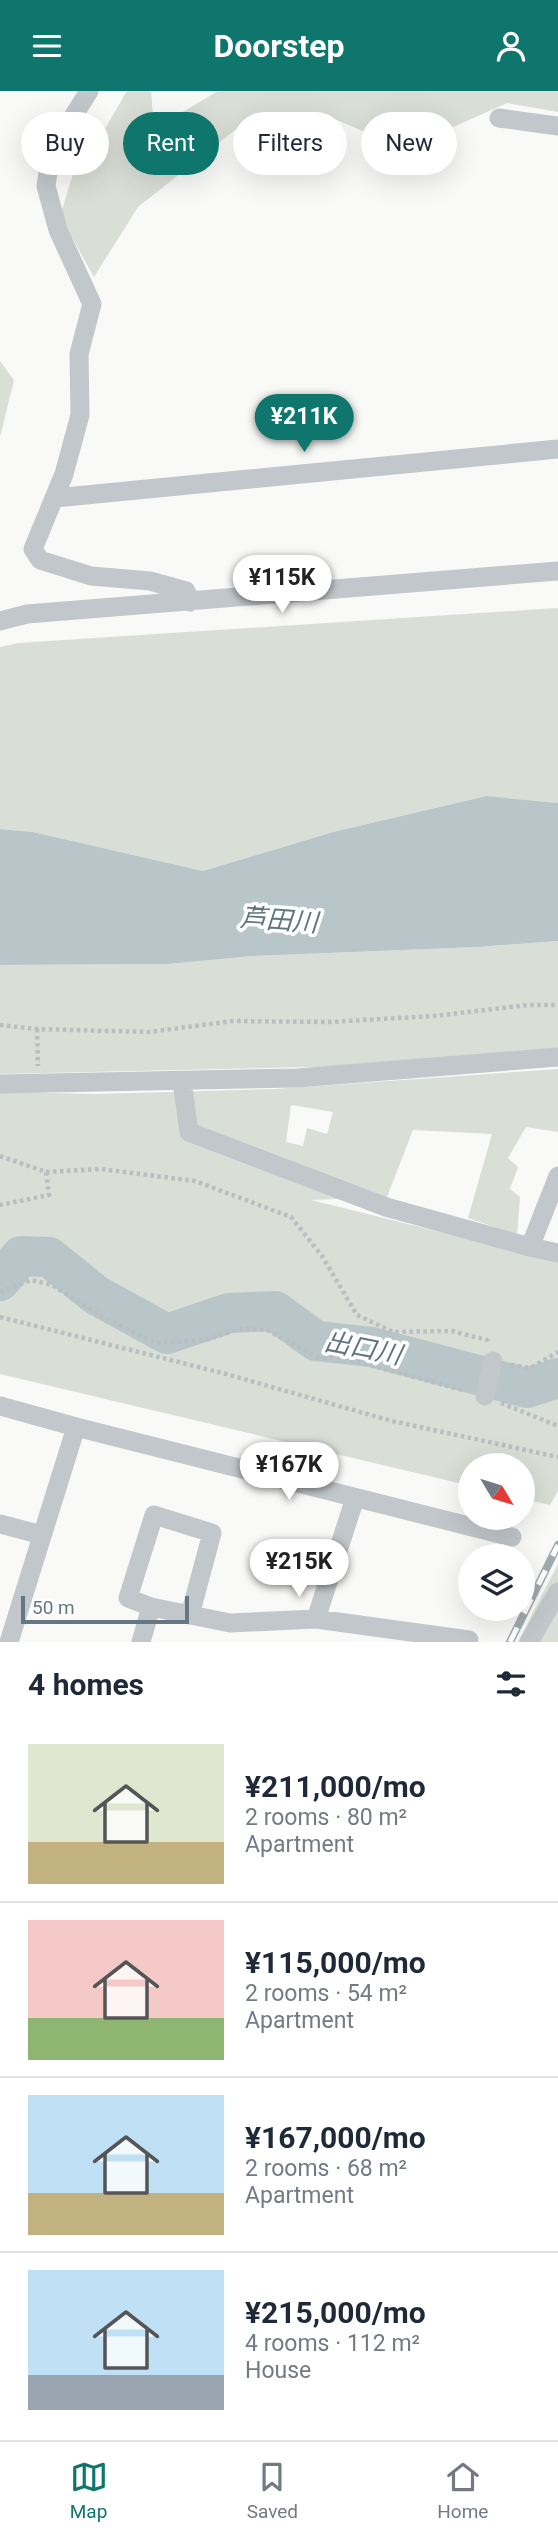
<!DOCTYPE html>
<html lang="en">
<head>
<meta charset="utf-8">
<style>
	:root { --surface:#fff; --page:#f6f6f7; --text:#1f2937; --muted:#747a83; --line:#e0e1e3; --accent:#0f766e }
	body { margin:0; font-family:Roboto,"Noto Sans JP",sans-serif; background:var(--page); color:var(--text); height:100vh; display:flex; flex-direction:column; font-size:26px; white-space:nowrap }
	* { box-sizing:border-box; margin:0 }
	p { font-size:23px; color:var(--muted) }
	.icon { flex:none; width:38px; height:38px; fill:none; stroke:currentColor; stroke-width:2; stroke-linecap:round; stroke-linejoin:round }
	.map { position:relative; height:1551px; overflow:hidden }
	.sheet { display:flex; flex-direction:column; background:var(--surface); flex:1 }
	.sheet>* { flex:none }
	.guide { position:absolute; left:21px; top:21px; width:516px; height:63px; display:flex; gap:14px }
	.needle { width:46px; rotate:128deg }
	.fabs { position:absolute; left:458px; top:1362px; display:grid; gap:14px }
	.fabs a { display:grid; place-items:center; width:77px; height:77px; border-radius:50%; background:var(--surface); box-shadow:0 7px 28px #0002; font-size:35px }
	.scale { position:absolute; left:21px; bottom:18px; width:168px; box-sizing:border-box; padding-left:7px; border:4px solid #647783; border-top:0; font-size:19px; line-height:24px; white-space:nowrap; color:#647783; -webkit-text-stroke:5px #fff; paint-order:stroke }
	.price { position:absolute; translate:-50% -60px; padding:0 16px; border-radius:24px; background:#fff; color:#222; font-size:23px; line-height:46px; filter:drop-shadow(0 2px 4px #0008) }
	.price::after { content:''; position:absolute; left:50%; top:42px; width:21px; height:16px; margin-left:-10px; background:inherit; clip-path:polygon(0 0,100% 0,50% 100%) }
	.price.current { background:var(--accent); color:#fff }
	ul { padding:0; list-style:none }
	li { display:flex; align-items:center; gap:21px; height:175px; padding:0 28px }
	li+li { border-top:2px solid var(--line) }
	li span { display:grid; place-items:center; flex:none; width:196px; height:140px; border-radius:0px; color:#555 }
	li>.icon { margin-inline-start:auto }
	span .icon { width:84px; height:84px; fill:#fffc; stroke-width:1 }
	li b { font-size:30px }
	h2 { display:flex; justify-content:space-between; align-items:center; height:84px; padding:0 28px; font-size:30px }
	.tag { padding:0 24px; border-radius:32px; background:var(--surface); box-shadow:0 7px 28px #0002; font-size:24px; line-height:63px }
	.tag.current { background:var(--accent); color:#fff }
	header { display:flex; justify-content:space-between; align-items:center; height:91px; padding:0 28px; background:var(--accent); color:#fff; font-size:32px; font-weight:700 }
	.dock { display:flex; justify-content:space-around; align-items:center; height:98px; border-top:2px solid var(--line); background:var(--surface); font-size:19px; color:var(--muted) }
	.dock a { display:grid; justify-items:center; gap:4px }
	.dock .current { color:var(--accent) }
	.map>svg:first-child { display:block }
	.green { fill:#d9ded6; fill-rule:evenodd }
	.water { fill:#b8c6c9 }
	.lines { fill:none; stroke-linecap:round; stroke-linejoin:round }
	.river { stroke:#b8c6c9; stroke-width:40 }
	.path { stroke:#babec1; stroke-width:4.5; stroke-dasharray:3.5 3.5; stroke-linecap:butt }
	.street { stroke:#c2c7cb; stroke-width:19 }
	.rail-casing { stroke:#a1aaaf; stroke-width:8 }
	.rail { stroke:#fff; stroke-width:5; stroke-dasharray:16; stroke-linecap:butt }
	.labels { text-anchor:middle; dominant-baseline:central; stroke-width:7; stroke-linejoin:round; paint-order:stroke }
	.water-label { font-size:26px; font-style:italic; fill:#5e767c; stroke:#fff }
</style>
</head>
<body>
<header><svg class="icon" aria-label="menu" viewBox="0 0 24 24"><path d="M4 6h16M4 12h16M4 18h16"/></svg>Doorstep<svg class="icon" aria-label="person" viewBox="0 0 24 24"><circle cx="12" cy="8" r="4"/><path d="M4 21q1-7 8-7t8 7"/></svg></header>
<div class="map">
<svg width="558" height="1551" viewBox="0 0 558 1551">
	<rect width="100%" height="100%" fill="#f9f9f7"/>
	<path class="green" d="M127 0H151L154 38 218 0H558V21L507 12 404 58 337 29 249 28 138 116 94 186 60 125 78 67 102 43Z
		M0 270 14 289 0 346Z
		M558 517V712L485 705 333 741 203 780 33 741 0 738V556L18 552Z
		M558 850V959L358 975 0 983V874L169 873 253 865 478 856Z
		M558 978V1041L526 1036 508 1067 518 1076 510 1098 520 1106 517 1144 468 1127 492 1043 413 1039 387 1106 311 1109 558 1170V1400L550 1414 523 1408V1374H471V1395L0 1283V1001L97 1003 275 998ZM291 1014 333 1021 327 1043 307 1037 303 1055 286 1051Z
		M558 1473V1551H518Z"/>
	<path class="water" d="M486 705 558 712V850L478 856 253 865 169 873 0 874V738L33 741 203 780 333 741Z"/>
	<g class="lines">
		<path class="river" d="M0 1190 21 1165 49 1166 96 1204 167 1243 229 1222 275 1220 316 1250 372 1256 527 1297 558 1287"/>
		<path class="path" d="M0 934 37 938 149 941 233 930 329 931 434 925 528 914H558
			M37 938 38 975
			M0 1065 46 1081 49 1104 0 1114
			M46 1081 101 1078 195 1090 291 1126 322 1165 357 1224 393 1241 452 1240 487 1249 488 1252
			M0 1201 31 1189 52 1194 103 1226 155 1252 205 1249 240 1238 267 1239 319 1267 340 1266 466 1300
			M0 1226 226 1283 392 1330 558 1366
			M511 1274 530 1277 558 1261
			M501 1312 558 1335"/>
		<path class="street" d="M89 0 51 61 46 95 58 139 92 213 79 263 80 324 64 383 33 458 40 469 91 485 150 490 186 500 190 511
			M499 27 558 35
			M55 407 558 358
			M0 530 27 523 558 480
			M182 990 189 1041 386 1116 530 1156 558 1162
			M0 993 297 987 558 966
			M530 1156 558 1085
			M485 1305 493 1270
			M0 1315 76 1336 9 1551
			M76 1336 512 1446
			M0 1433 42 1444
			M151 1516 128 1507 154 1424 212 1442 190 1524
			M316 1528 355 1407
			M141 1551 151 1516 230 1532 316 1528 469 1549 468 1551
			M529 1551 558 1501"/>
		<defs>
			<path id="rail" d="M510 1551 558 1454"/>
		</defs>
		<use href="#rail" class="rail-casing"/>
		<use href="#rail" class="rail"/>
	</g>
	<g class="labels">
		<g class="water-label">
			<text transform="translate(279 829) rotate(4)">芦田川</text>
			<text transform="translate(363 1257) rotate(11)">出口川</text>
		</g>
	</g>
</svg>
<div class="fabs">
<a><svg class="needle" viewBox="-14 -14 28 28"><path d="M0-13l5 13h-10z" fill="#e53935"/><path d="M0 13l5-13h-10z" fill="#747a83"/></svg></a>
<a><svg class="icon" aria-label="layers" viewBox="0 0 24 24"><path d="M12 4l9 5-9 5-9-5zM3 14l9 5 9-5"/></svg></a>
</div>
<div class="scale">50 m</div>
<b class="price current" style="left:304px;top:363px">¥211K</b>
<b class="price" style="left:282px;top:524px">¥115K</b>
<b class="price" style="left:289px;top:1411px">¥167K</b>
<b class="price" style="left:299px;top:1508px">¥215K</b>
<div class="guide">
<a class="tag">Buy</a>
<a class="tag current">Rent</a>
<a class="tag">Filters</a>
<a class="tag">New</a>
</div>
</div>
<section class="sheet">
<h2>4 homes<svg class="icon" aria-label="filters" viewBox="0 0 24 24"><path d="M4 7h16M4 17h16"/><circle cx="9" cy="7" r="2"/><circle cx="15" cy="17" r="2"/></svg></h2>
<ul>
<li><span style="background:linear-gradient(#dfe7d0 70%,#c2b280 0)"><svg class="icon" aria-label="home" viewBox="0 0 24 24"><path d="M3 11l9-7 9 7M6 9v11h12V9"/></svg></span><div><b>¥211,000/mo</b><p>2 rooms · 80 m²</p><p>Apartment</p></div></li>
<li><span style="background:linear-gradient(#f6c9c9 70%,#8fb573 0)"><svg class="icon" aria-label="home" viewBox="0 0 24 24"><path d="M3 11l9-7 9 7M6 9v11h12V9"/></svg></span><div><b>¥115,000/mo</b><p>2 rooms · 54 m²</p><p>Apartment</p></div></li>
<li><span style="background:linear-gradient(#bfe0f5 70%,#c2b280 0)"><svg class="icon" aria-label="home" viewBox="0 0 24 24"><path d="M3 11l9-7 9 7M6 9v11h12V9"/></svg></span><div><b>¥167,000/mo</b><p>2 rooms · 68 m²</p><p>Apartment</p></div></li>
<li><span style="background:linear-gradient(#bfe0f5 75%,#9aa5b1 0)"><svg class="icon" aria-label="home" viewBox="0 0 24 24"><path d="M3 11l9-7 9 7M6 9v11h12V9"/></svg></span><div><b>¥215,000/mo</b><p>4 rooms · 112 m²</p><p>House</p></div></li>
</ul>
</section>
<nav class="dock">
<a class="current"><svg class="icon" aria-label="map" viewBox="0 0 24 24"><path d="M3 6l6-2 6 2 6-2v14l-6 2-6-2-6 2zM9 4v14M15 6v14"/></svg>Map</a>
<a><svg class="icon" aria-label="saved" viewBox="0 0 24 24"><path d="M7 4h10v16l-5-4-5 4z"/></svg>Saved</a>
<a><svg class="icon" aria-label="home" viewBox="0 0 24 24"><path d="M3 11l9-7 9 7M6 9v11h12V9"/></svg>Home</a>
</nav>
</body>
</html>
